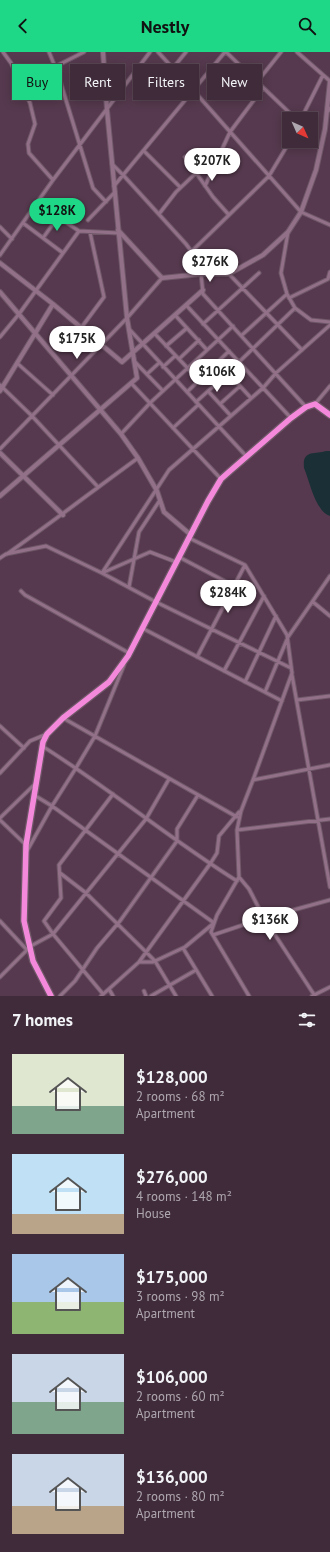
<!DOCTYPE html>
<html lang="en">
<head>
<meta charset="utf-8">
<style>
	:root { --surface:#402b3a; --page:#473342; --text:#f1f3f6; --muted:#aea7af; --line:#594754; --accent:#1fd887 }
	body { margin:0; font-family:"PT Sans",sans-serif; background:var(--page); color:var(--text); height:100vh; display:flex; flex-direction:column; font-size:15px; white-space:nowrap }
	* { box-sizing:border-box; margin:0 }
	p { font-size:13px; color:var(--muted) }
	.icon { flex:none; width:22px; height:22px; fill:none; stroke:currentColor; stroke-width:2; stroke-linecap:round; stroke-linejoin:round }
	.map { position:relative; height:944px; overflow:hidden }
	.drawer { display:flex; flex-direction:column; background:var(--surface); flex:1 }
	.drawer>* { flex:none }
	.banner { position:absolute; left:12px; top:12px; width:306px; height:36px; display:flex; gap:8px }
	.needle { width:26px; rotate:135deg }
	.tools { position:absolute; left:282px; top:60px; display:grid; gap:8px }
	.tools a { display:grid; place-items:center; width:36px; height:36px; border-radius:0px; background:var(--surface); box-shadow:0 2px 10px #0003,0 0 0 1px var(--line); font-size:20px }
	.price { position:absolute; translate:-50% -34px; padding:0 9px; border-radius:14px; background:#fff; color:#222; font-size:13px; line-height:26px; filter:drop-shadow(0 1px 2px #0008) }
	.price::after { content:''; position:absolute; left:50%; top:24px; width:12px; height:9px; margin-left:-6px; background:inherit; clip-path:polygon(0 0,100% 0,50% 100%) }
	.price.active { background:var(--accent); color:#111 }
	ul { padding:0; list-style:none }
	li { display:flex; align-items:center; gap:12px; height:100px; padding:0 12px }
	li span { display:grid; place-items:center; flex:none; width:112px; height:80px; border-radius:0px; color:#555 }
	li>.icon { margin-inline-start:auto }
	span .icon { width:48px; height:48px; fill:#fffc; stroke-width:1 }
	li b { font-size:17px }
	h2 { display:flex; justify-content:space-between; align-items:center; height:48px; padding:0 12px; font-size:17px }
	.pill { padding:0 14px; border-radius:0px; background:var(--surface); box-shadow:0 2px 10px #0003,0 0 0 1px var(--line); font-size:14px; line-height:36px }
	.pill.active { background:var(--accent); color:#111 }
	header { display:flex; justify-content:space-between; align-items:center; height:52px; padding:0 12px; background:var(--accent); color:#111; font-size:18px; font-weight:600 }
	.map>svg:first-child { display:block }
	.water { fill:#1a3036 }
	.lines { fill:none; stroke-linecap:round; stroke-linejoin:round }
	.street-casing { stroke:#6f5768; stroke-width:5 }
	.secondary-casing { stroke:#6f5768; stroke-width:6 }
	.highway-casing { stroke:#6f5768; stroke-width:8 }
	.street { stroke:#927188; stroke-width:3 }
	.secondary { stroke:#927188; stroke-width:4 }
	.highway { stroke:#f488da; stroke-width:5.5 }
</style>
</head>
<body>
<header><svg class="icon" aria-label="back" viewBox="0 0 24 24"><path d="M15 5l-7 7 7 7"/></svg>Nestly<svg class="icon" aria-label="search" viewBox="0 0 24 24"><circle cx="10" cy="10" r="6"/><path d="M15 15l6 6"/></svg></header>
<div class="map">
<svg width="330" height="944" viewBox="0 0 330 944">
	<rect width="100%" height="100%" fill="#56394e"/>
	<path class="water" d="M326 399H330V464C315 459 310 430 304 416 302 397 315 403 326 399Z"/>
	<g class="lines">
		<defs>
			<path id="street" d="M3 0 11 11 30 51 35 72 28 92 29 101 53 128
				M49 0 58 22 93 136 106 150
				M158 0 194 39 301 160 330 173
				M226 0 296 67
				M297 0 330 29
				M173 16 186 0
				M257 30 281 0
				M21 32 84 0
				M330 56 327 59 330 58
				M301 67 323 23
				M144 99 180 135
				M185 105 213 145 229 163
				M112 112 124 124 186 192 200 211 203 242 306 355
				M114 134 225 0
				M205 134 230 80 263 36
				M37 151 79 179 118 181
				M159 162 176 140 196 121
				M88 168 115 140
				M23 171 63 201
				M0 175 12 187
				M288 180 281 221 287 242 295 256 311 268 330 270
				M43 186 58 165
				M191 200 269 124 290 89
				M0 203 53 128 150 0
				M229 222 302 298
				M289 246 328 227 330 220
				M186 253 291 366
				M175 263 207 298
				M203 272 259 221
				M81 276 104 245 90 180
				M130 278 247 405
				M155 282 199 328
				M242 283 287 242
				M0 285 19 262 79 179
				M166 294 187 276
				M179 307 199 288
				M135 310 163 339
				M218 310 251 346
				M239 310 295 256
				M17 311 53 343
				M163 315 175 304
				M147 322 159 311
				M132 332 221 427
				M0 333 32 364 98 435
				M208 339 231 364
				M187 340 229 299
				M196 350 228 321
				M220 352 240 334
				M315 352 330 334
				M173 376 198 353
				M121 382 150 351 233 274
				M0 397 127 266 162 226
				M189 486 245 513 287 583 292 621 253 728 241 759 237 778 239 825 217 863 211 880 249 944
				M7 502C51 471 94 438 138 406
				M179 505 234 534
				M0 506 6 502 46 494 102 521 150 500 176 510
				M129 535 139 480 160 448
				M21 539 25 543 129 601
				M313 550 330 564
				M142 576 282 649
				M197 605 245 513
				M291 616 156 550 102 521 169 418 263 336 276 321 330 273
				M224 619 264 544
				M292 623 330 835
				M245 630 276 564
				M265 640 288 585 330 524
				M297 648 330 644
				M63 666 237 765
				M0 674 24 696
				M42 694C109 736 170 787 237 829
				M0 721 30 689 47 682
				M253 728 330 713
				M34 743 52 754 214 871 185 895 153 910H139
				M0 766 36 731
				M0 768 26 793
				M237 778 330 767
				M27 799 52 754 76 716 95 684 124 613
				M60 821 86 841 146 900 155 909 176 944
				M239 825 249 837 264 866 315 944
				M0 869 27 898 29 895 53 882 146 767 169 727
				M213 883 264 866 330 848
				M183 896 212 944
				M0 925 27 898
				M109 937 113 944
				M144 939 146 944
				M103 942 53 882 44 869 61 846 59 813 113 742
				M60 944 75 929 97 896 120 869 177 789V777L198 743
				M101 944 139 910 210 812 217 801 219 784 239 760
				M151 944 196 918
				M312 944 330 935"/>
			<path id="secondary" d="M118 178 162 226 201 222H229L263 203 288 180 301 160 316 118 325 77 330 29
				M0 211 53 252 122 310 203 238
				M0 240 121 382 138 406 157 439 164 460 191 483
				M0 339 53 252
				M0 401 63 463
				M0 444 137 326 127 266 107 58 103 0"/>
			<path id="highway" d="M51 944 33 909 24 869 26 793 43 690 47 682 63 666 109 630 128 604 208 449 221 427 230 419 291 366 306 355 315 352 330 363"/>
		</defs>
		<use href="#street" class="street-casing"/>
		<use href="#secondary" class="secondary-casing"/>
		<use href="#highway" class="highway-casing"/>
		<use href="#street" class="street"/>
		<use href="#secondary" class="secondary"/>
		<use href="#highway" class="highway"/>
	</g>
</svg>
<div class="tools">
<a><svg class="needle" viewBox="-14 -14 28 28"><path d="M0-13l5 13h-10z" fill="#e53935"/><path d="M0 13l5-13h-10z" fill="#aea7af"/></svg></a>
</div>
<b class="price" style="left:212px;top:130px">$207K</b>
<b class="price active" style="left:57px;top:180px">$128K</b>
<b class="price" style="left:210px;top:231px">$276K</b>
<b class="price" style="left:77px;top:308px">$175K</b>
<b class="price" style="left:217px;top:341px">$106K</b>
<b class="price" style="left:228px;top:562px">$284K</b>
<b class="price" style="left:270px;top:889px">$136K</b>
<div class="banner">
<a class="pill active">Buy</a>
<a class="pill">Rent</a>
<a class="pill">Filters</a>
<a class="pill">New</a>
</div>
</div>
<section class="drawer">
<h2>7 homes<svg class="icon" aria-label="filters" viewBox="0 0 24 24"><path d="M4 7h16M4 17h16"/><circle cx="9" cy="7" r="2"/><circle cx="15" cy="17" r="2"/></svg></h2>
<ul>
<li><span style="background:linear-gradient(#dfe7d0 65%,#7fa58c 0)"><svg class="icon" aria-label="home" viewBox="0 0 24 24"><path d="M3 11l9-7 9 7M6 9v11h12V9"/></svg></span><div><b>$128,000</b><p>2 rooms · 68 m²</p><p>Apartment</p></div></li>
<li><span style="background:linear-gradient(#bfe0f5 75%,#b9a48a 0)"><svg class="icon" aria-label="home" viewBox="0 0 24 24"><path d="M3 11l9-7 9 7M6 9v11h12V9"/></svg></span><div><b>$276,000</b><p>4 rooms · 148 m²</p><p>House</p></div></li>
<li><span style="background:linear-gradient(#a9c7e8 60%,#8fb573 0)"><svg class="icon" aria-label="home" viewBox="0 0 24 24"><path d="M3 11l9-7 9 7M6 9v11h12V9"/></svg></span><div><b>$175,000</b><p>3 rooms · 98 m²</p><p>Apartment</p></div></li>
<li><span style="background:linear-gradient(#c9d6e8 60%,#7fa58c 0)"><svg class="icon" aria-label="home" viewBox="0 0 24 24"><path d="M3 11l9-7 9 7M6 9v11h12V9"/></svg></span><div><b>$106,000</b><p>2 rooms · 60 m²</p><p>Apartment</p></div></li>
<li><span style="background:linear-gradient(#c9d6e8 65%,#b9a48a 0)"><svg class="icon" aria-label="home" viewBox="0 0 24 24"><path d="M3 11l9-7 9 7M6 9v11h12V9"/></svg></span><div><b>$136,000</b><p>2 rooms · 80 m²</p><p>Apartment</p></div></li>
</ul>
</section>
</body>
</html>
